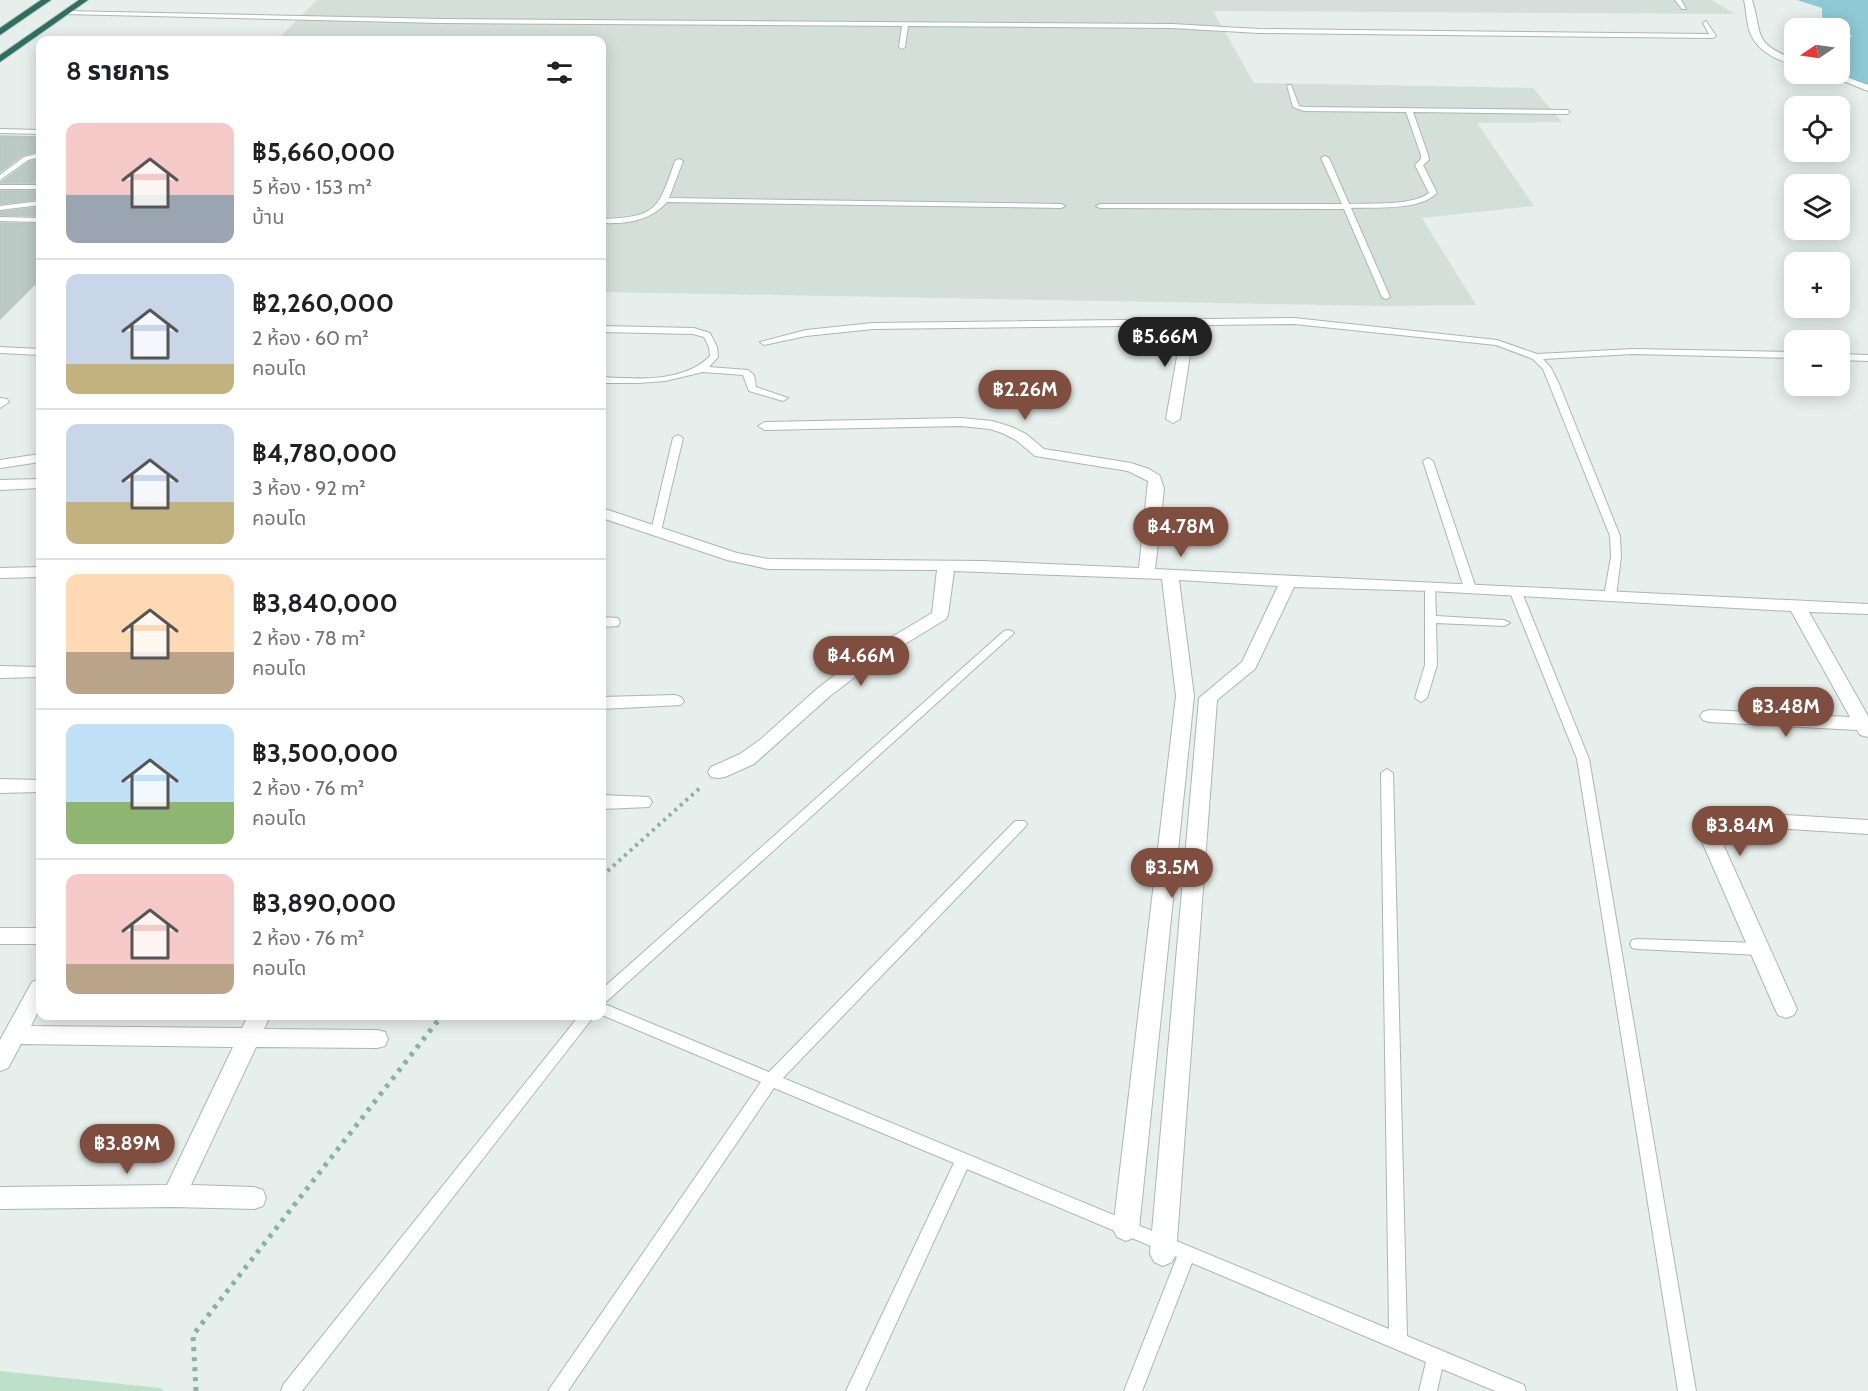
<!DOCTYPE html>
<html lang="th">
<head>
<meta charset="utf-8">
<style>
	:root { --surface:#fff; --page:#f6f6f6; --text:#202124; --muted:#757577; --line:#e0e0e0; --accent:#7f4e3f }
	body { margin:0; font-family:Cabin,"Noto Sans Thai",sans-serif; background:var(--page); color:var(--text); height:100vh; display:flex; flex-direction:column; font-size:22px; white-space:nowrap }
	* { box-sizing:border-box; margin:0 }
	p { font-size:20px; color:var(--muted) }
	.icon { flex:none; width:33px; height:33px; fill:none; stroke:currentColor; stroke-width:2; stroke-linecap:round; stroke-linejoin:round }
	.map { position:relative; flex:1; overflow:hidden }
	.drawer { position:absolute; left:36px; top:36px; width:570px; height:984px; display:flex; flex-direction:column; background:var(--surface); border-radius:12px; box-shadow:0 3px 15px #0003 }
	.drawer>* { flex:none }
	.needle { width:39px; rotate:257deg }
	.tools { position:absolute; left:1784px; top:18px; display:grid; gap:12px }
	.tools a { display:grid; place-items:center; width:66px; height:66px; border-radius:12px; background:var(--surface); box-shadow:0 3px 15px #0003; font-size:30px }
	.price { position:absolute; translate:-50% -51px; padding:0 14px; border-radius:21px; background:var(--accent); color:#fff; font-size:20px; line-height:39px; filter:drop-shadow(0 2px 3px #0008) }
	.price::after { content:''; position:absolute; left:50%; top:36px; width:18px; height:14px; margin-left:-9px; background:inherit; clip-path:polygon(0 0,100% 0,50% 100%) }
	.price.on { background:#222; color:#fff }
	ul { padding:0; list-style:none }
	li { display:flex; align-items:center; gap:18px; height:150px; padding:0 30px }
	li+li { border-top:2px solid var(--line) }
	li span { display:grid; place-items:center; flex:none; width:168px; height:120px; border-radius:12px; color:#555 }
	li>.icon { margin-inline-start:auto }
	span .icon { width:72px; height:72px; fill:#fffc; stroke-width:1 }
	li b { font-size:26px }
	h2 { display:flex; justify-content:space-between; align-items:center; height:72px; padding:0 30px; font-size:26px }
	.map>svg:first-child { display:block }
	.built { fill:#d4dfda }
	.green { fill:#bfe0c8 }
	.water { fill:#8ec9d4 }
	.building { fill:#bbcac4; stroke:#b8c9c2; stroke-width:1.5 }
	.lines { fill:none; stroke-linecap:round; stroke-linejoin:round }
	.lane-casing { stroke:#a8b8b2; stroke-width:2 }
	.street-casing { stroke:#a8b8b2; stroke-width:2 }
	.highway-casing { stroke:#c2cac8; stroke-width:2 }
	.path-far1 { stroke:#86b3a5; stroke-width:4; stroke-dasharray:3 4.5; stroke-linecap:butt }
	.path { stroke:#86b3a5; stroke-width:5; stroke-dasharray:4 6; stroke-linecap:butt }
	.lane { fill:#fff; fill-rule:evenodd }
	.street { fill:#fff; fill-rule:evenodd }
	.highway { fill:#2f6f62; fill-rule:evenodd }
</style>
</head>
<body>
<div class="map">
<svg width="1868" height="1391" viewBox="0 0 1868 1391">
	<rect width="100%" height="100%" fill="#e6efeb"/>
	<path class="built" d="M317 0H1712L1735 14 1213 11 1254 83 1533 88 1562 122 1477 123 1534 206 1422 218 1476 305 1382 306 602 292V40H277Z"/>
	<path class="green" d="M0 1371 160 1388 164 1391H0Z"/>
	<path class="water" d="M1797 0H1868V89L1826 74H1839V50L1852 36 1822 17V8Z"/>
	<path class="building" d="M0 136 40 137V151L23 155 0 172Z
		M40 159V183H0L29 162Z
		M0 191H40V199L0 204Z
		M40 207V216L0 215V212Z
		M0 223 40 224V279L0 319Z"/>
	<g class="lines">
		<defs>
			<path id="lane" d="M1675 0H1681L1686 9H1682Z
				M66 11 441 19 1172 24 1259 29 1709 34 1703 23 1706 21 1716 36 1713 38 1259 33 1172 28 908 26 905 47 902 49 899 47 902 26 441 23 64 14Z
				M1287 85H1291L1299 106 1304 107 1567 110 1570 112 1567 114 1413 112 1428 155 1429 160 1423 165 1437 193C1419 211 1375 207 1351 208L1390 297 1386 299 1382 297 1344 209 1100 208 1096 206 1100 204H1342L1321 158 1325 156 1329 158 1349 204C1370 203 1413 206 1429 193L1415 165 1421 159V155L1406 112 1304 111 1293 107Z
				M0 129 40 130V134L0 133Z
				M40 153V157L28 160 0 180V175L24 157Z
				M679 159 683 161 669 198 1061 204 1065 206 1061 208 667 202C650 221 626 224 602 223V219C657 217 658 210 675 161Z
				M0 185H40V189H0Z
				M40 201V205L0 210V206Z
				M0 217 40 218V222L0 221Z
				M1294 318 1497 340 1537 354 1633 349 1794 352V358L1633 354 1543 359 1551 368 1559 384 1620 536 1621 557 1616 596 1610 599 1604 596 1611 557 1610 536 1543 369 1533 359 1496 345 1294 324 873 329 806 336 764 345 760 342 806 330 873 323Z
				M602 326 694 328 710 333 717 347 718 357 709 367 748 370 754 375 756 387 788 398 783 401 749 391 743 375 703 372 665 381 638 383H602V377C636 379 684 383 710 356L709 347 704 337 693 334 602 332Z
				M0 347 40 349V355L0 353Z
				M1839 354 1868 355V361L1839 360Z
				M678 435 683 438 661 531 656 534 651 531 673 438Z
				M1428 458 1433 461 1476 588 1474 590 1470 591 1464 588 1423 461Z
				M1430 583 1435 586 1436 616 1504 620 1510 623 1504 626 1436 623 1437 665 1427 698 1421 702 1415 698 1425 665V586Z
				M1515 587 1521 590 1589 759 1696 1391H1678L1577 759 1509 590Z
				M1008 630 1012 631 1014 633 1012 635 607 1001 602 1003V989L1004 631Z
				M1387 769 1393 773 1407 1336 1524 1385 1526 1391H1495L1442 1369 1437 1391H1419L1426 1362 1192 1263 1142 1391H1124L1177 1257 967 1169 865 1391H846L954 1163 774 1088 568 1391H548L761 1082 602 1015V1003L769 1072 1015 821H1025L1027 824 1025 827 783 1078 1389 1329 1381 773Z
				M1637 939 1759 943 1764 945 1766 949 1764 953 1759 955 1637 949 1632 948 1630 944 1632 940Z
				M579 1016H594L302 1391H281L283 1385Z"/>
			<path id="street" d="M1744 0H1752C1763 35 1752 43 1794 59V65C1773 59 1752 48 1748 25 1746 16 1746 8 1744 0Z
				M1826 74H1838L1868 85V91Z
				M1189 319 1195 323 1180 419 1173 423 1166 419 1183 323Z
				M0 398 7 399 9 402 0 408Z
				M961 418 992 421 1012 427 1026 434 1044 449 1131 463 1149 469 1160 476 1164 489 1155 569 1868 604V614L1809 612 1868 716V737L1860 735 1857 730 1709 722 1703 720 1700 716 1703 712 1709 710 1850 717 1791 611 1430 591 1294 587 1255 669 1217 700 1176 1254 1172 1262 1163 1266 1154 1262 1150 1254 1199 698 1242 662 1278 586 1179 580 1194 696 1139 1229 1135 1237 1126 1241 1117 1237 1113 1229 1176 696 1162 579 954 571 948 615 946 619 872 664 830 696 754 764 725 777 718 778 711 777 708 772 711 767 740 754 761 739 818 688 860 656 932 613 937 570 768 569 727 560 602 518V508L737 553 768 559 983 561 1139 568 1148 481 1128 471 1035 456 1016 440 1002 433 990 429 961 426 765 430 758 426 765 422Z
				M40 454V462L0 468V460Z
				M40 479V488L0 490V480Z
				M40 567V577L0 578V568Z
				M602 617 618 618 620 622 618 626 602 627Z
				M0 666 40 667V677L0 678Z
				M675 695 681 697 684 701 681 705 602 709V697Z
				M0 779 40 780V792L0 793Z
				M602 795 649 797 652 802 649 807 602 809Z
				M1722 811 1868 820V834L1725 825 1720 829 1723 844 1797 1009 1794 1015 1786 1018 1778 1015 1775 1009 1703 844 1699 826 1702 821Z
				M0 928H40V944H0Z
				M40 979V1008L31 1026 242 1028 248 1016H270L264 1029 377 1030 385 1032 388 1039 385 1046 377 1048 256 1047 191 1185 254 1187 263 1190 266 1198 263 1206 254 1209 174 1207 0 1209V1187L167 1185 233 1047 21 1044 8 1068 0 1071V1040L32 982Z"/>
			<path id="highway" d="M41 0H51L0 35V28Z
				M79 0H88L0 62V55Z"/>
		</defs>
		<use href="#lane" class="lane-casing"/>
		<use href="#street" class="street-casing"/>
		<use href="#highway" class="highway-casing"/>
		<path class="path-far1" d="M602 876 701 787"/>
		<path class="path" d="M196 1391 193 1335 436 1023 445 1016"/>
		<use href="#lane" class="lane"/>
		<use href="#street" class="street"/>
		<use href="#highway" class="highway"/>
	</g>
</svg>
<div class="tools">
<a><svg class="needle" viewBox="-14 -14 28 28"><path d="M0-13l5 13h-10z" fill="#e53935"/><path d="M0 13l5-13h-10z" fill="#757577"/></svg></a>
<a><svg class="icon" aria-label="locate" viewBox="0 0 24 24"><circle cx="12" cy="12" r="6"/><path d="M12 2v4M12 18v4M2 12h4M18 12h4"/></svg></a>
<a><svg class="icon" aria-label="layers" viewBox="0 0 24 24"><path d="M12 4l9 5-9 5-9-5zM3 14l9 5 9-5"/></svg></a>
<a>+</a>
<a>−</a>
</div>
<b class="price on" style="left:1165px;top:368px">฿5.66M</b>
<b class="price" style="left:1025px;top:421px">฿2.26M</b>
<b class="price" style="left:1181px;top:558px">฿4.78M</b>
<b class="price" style="left:861px;top:687px">฿4.66M</b>
<b class="price" style="left:1786px;top:738px">฿3.48M</b>
<b class="price" style="left:1740px;top:857px">฿3.84M</b>
<b class="price" style="left:1172px;top:899px">฿3.5M</b>
<b class="price" style="left:127px;top:1175px">฿3.89M</b>
<section class="drawer">
<h2>8 รายการ<svg class="icon" aria-label="filters" viewBox="0 0 24 24"><path d="M4 7h16M4 17h16"/><circle cx="9" cy="7" r="2"/><circle cx="15" cy="17" r="2"/></svg></h2>
<ul>
<li><span style="background:linear-gradient(#f6c9c9 60%,#9aa5b1 0)"><svg class="icon" aria-label="home" viewBox="0 0 24 24"><path d="M3 11l9-7 9 7M6 9v11h12V9"/></svg></span><div><b>฿5,660,000</b><p>5 ห้อง · 153 m²</p><p>บ้าน</p></div></li>
<li><span style="background:linear-gradient(#c9d6e8 75%,#c2b280 0)"><svg class="icon" aria-label="home" viewBox="0 0 24 24"><path d="M3 11l9-7 9 7M6 9v11h12V9"/></svg></span><div><b>฿2,260,000</b><p>2 ห้อง · 60 m²</p><p>คอนโด</p></div></li>
<li><span style="background:linear-gradient(#c9d6e8 65%,#c2b280 0)"><svg class="icon" aria-label="home" viewBox="0 0 24 24"><path d="M3 11l9-7 9 7M6 9v11h12V9"/></svg></span><div><b>฿4,780,000</b><p>3 ห้อง · 92 m²</p><p>คอนโด</p></div></li>
<li><span style="background:linear-gradient(#ffd9b3 65%,#b9a48a 0)"><svg class="icon" aria-label="home" viewBox="0 0 24 24"><path d="M3 11l9-7 9 7M6 9v11h12V9"/></svg></span><div><b>฿3,840,000</b><p>2 ห้อง · 78 m²</p><p>คอนโด</p></div></li>
<li><span style="background:linear-gradient(#bfe0f5 65%,#8fb573 0)"><svg class="icon" aria-label="home" viewBox="0 0 24 24"><path d="M3 11l9-7 9 7M6 9v11h12V9"/></svg></span><div><b>฿3,500,000</b><p>2 ห้อง · 76 m²</p><p>คอนโด</p></div></li>
<li><span style="background:linear-gradient(#f6c9c9 75%,#b9a48a 0)"><svg class="icon" aria-label="home" viewBox="0 0 24 24"><path d="M3 11l9-7 9 7M6 9v11h12V9"/></svg></span><div><b>฿3,890,000</b><p>2 ห้อง · 76 m²</p><p>คอนโด</p></div></li>
</ul>
</section>
</div>
</body>
</html>
